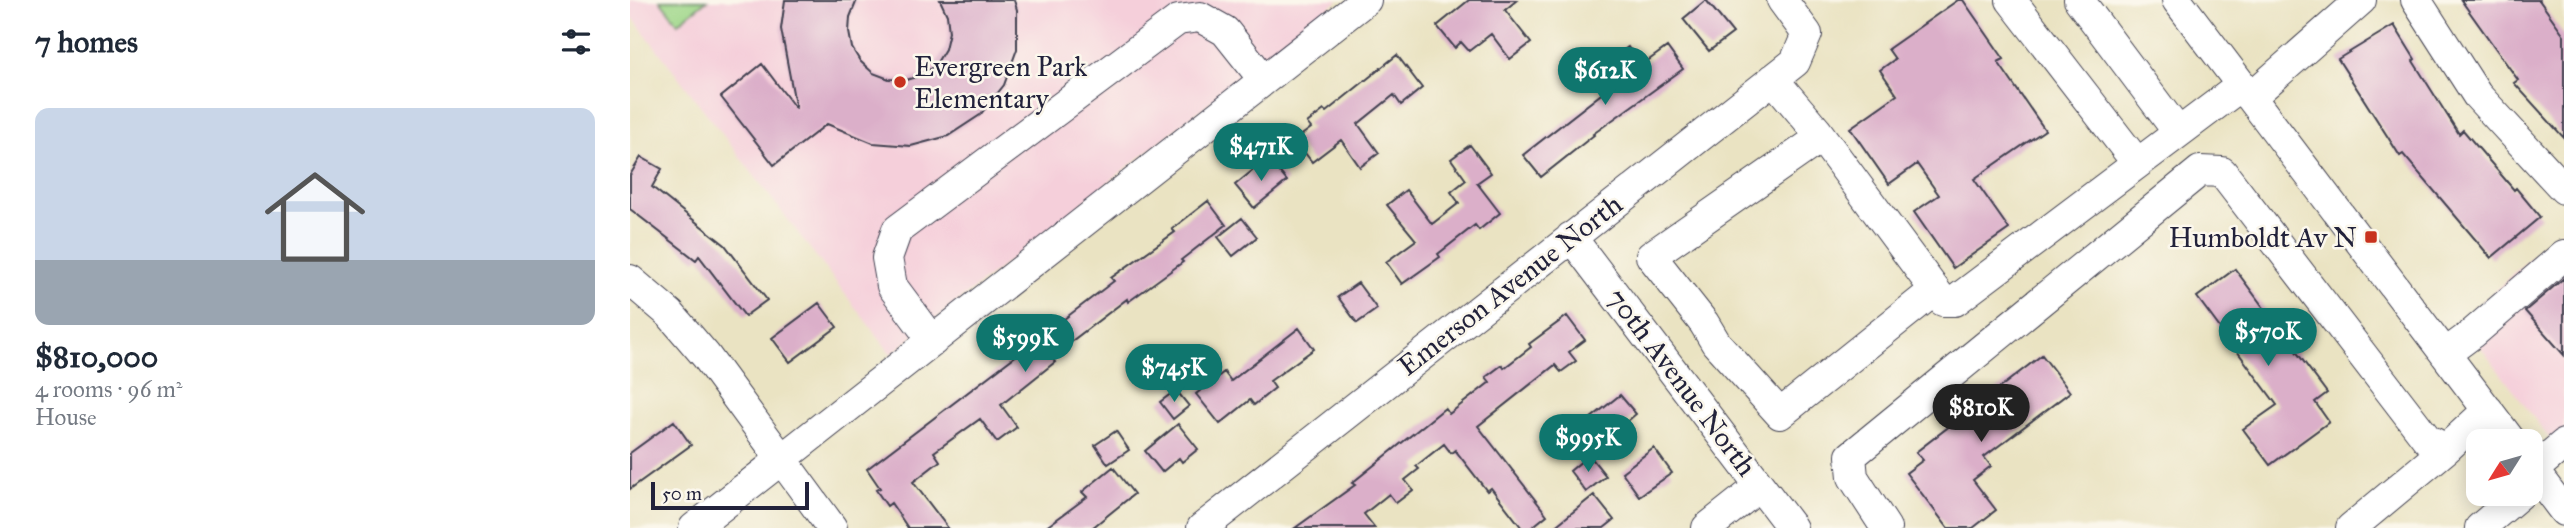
<!DOCTYPE html>
<html lang="en">
<head>
<meta charset="utf-8">
<style>
	:root { --surface:#fff; --page:#f2f2f3; --text:#1f2937; --muted:#747a83; --accent:#0f766e }
	body { margin:0; font-family:"IM FELL Great Primer",serif; background:var(--page); color:var(--text); height:100vh; display:flex; flex-direction:column; font-size:26px; white-space:nowrap }
	* { box-sizing:border-box; margin:0 }
	p { font-size:23px; color:var(--muted) }
	.icon { flex:none; width:38px; height:38px; fill:none; stroke:currentColor; stroke-width:2; stroke-linecap:round; stroke-linejoin:round }
	.map { position:relative; flex:1; overflow:hidden }
	.side { display:flex; flex-direction:column; background:var(--surface); width:630px }
	.side>* { flex:none }
	.needle { width:46px; rotate:233deg }
	.buttons { position:absolute; left:1836px; top:429px; display:grid; gap:14px }
	.buttons a { display:grid; place-items:center; width:77px; height:77px; border-radius:14px; background:var(--surface); box-shadow:0 4px 18px #0003; font-size:35px }
	.scale { position:absolute; left:21px; bottom:18px; width:158px; box-sizing:border-box; padding-left:7px; border:4px solid #22223b; border-top:0; font-size:19px; line-height:24px; white-space:nowrap; color:#22223b; -webkit-text-stroke:5px #fbf7ec; paint-order:stroke }
	.price { position:absolute; translate:-50% -60px; padding:0 16px; border-radius:24px; background:var(--accent); color:#fff; font-size:23px; line-height:46px; filter:drop-shadow(0 2px 4px #0008) }
	.price::after { content:''; position:absolute; left:50%; top:42px; width:21px; height:16px; margin-left:-10px; background:inherit; clip-path:polygon(0 0,100% 0,50% 100%) }
	.price.current { background:#222; color:#fff }
	ul { padding:0; list-style:none }
	li { display:grid; align-content:center; gap:14px; height:371px; padding:0 35px }
	li span { display:grid; place-items:center; height:217px; border-radius:14px; color:#555 }
	li>.icon { margin-inline-start:auto }
	span .icon { width:126px; height:126px; fill:#fffc; stroke-width:1 }
	li b { font-size:30px }
	h2 { display:flex; justify-content:space-between; align-items:center; height:84px; padding:0 35px; font-size:30px }
	main { display:flex; flex:1; min-height:0 }
	.map>svg:first-child { display:block }
	.built { fill:#f5cfda }
	.green { fill:#9fd789; stroke:#607c62; stroke-width:2 }
	.building { fill:#dbafc9 }
	.lines { fill:none; stroke-linecap:round; stroke-linejoin:round }
	.minor-casing { stroke:#403f4f; stroke-width:32 }
	.minor { stroke:#fff; stroke-width:30 }
	.poi-dot { fill:#c8321e; stroke:#fbf7ec; stroke-width:2.5 }
	.labels { text-anchor:middle; dominant-baseline:central; stroke-width:5; stroke-linejoin:round; paint-order:stroke }
	.poi-label { font-size:28px; fill:#22223b; stroke:#fbf7ec; text-anchor:start }
	.street-label { font-size:28px; fill:#22223b; stroke:#fbf7ec }
</style>
</head>
<body>
<main>
<section class="side">
<h2>7 homes<svg class="icon" aria-label="filters" viewBox="0 0 24 24"><path d="M4 7h16M4 17h16"/><circle cx="9" cy="7" r="2"/><circle cx="15" cy="17" r="2"/></svg></h2>
<ul>
<li><span style="background:linear-gradient(#c9d6e8 70%,#9aa5b1 0)"><svg class="icon" aria-label="home" viewBox="0 0 24 24"><path d="M3 11l9-7 9 7M6 9v11h12V9"/></svg></span><div><b>$810,000</b><p>4 rooms · 96 m²</p><p>House</p></div></li>
</ul>
</section>
<div class="map">
<svg width="1934" height="528" viewBox="0 0 1934 528">
	<rect width="100%" height="100%" fill="#fbf7ec"/>
	<filter id="ink" filterUnits="userSpaceOnUse"><feTurbulence type="fractalNoise" baseFrequency=".0143" numOctaves="2"/><feDisplacementMap in="SourceGraphic" scale="14" xChannelSelector="R" yChannelSelector="G"/><feConvolveMatrix kernelMatrix="1 2 1 2 8 2 1 2 1" color-interpolation-filters="sRGB"/></filter>
	<filter id="wash" filterUnits="userSpaceOnUse"><feTurbulence type="fractalNoise" baseFrequency=".00686" numOctaves="4" result="noise"/><feDisplacementMap in="SourceGraphic" scale="28" xChannelSelector="R" yChannelSelector="G"/><feGaussianBlur stdDeviation="1.57" result="paint"/><feColorMatrix in="noise" values="0 0 0 0 0 0 0 0 0 0 0 0 0 0 0 0 0 1.4 0 .05"/><feComposite in="paint" operator="in"/></filter>
	<g filter="url(#wash)">
		<rect width="100%" height="100%" fill="#eae3c2"/>
		<path class="built" d="M0 0H709L261 354 0 14Z
			M1934 228V458L1831 321Z"/>
		<path class="green" d="M30 0H77L48 23Z"/>
		<g id="blocks">
			<path class="building" d="M155 0H227L220 17 219 32 222 48 230 61 243 73 259 79 276 80 293 75 306 64 315 49 319 32 317 15 310 0H384L387 10V49L374 85 350 115 318 136 281 146 243 143 197 124 144 165 91 97 132 64 166 109 151 29Z
				M839 0H887L875 10 901 43 880 59 861 34 839 51 831 42 825 48 807 26Z
				M1076 0 1103 33 1079 51 1053 19Z
				M1328 0H1333L1374 59 1368 62 1415 130 1344 179 1379 229 1323 268 1284 212 1309 195 1287 164 1259 184 1220 128 1267 95 1250 70 1265 59 1258 49Z
				M1831 0H1909L1934 35V138L1884 83 1888 80Z
				M1764 25 1785 59 1783 61 1829 134 1833 130 1884 190 1886 188 1910 217 1861 258 1773 154 1770 156 1708 59Z
				M998 47 1012 65 1037 47 1053 69 963 134 964 135 911 177 893 155 993 77 980 60Z
				M767 55 792 88 771 105 764 95 728 124 749 153 730 167 711 140 682 162 665 140 681 128 677 123 694 110 696 112Z
				M840 145 861 173 847 183 870 213 849 230 845 225 808 254 810 257 772 284 756 262 786 240 757 205 776 190 802 224 829 203 821 192 836 180 821 159Z
				M11 157 32 169 22 187 95 245 137 300 115 316 69 256 66 260 0 209V175Z
				M638 158 657 181 624 208 605 185Z
				M578 201 596 225 551 260 553 262 498 302 497 299 421 357 425 362 371 405 387 427 367 442 350 419 304 452 310 461 283 482 318 528H278L261 503 257 506 246 490 250 488 237 469 484 281 481 278 545 232 542 229Z
				M612 218 627 237 603 256 588 237Z
				M1605 269 1697 393 1685 402 1699 422 1640 465 1613 429 1647 405 1567 297Z
				M1934 278V355L1895 311Z
				M728 283 747 309 727 323 708 297Z
				M189 303 207 327 160 362 142 338Z
				M937 316 955 340 939 352 946 361 931 372 925 365 848 426 917 515 901 528H892L861 488 857 491 825 450 821 453 814 444 786 466 789 469 775 480 783 490 766 503 759 494 734 514 745 528H665L725 485 722 483 815 408 819 414 860 382 856 377 872 365 874 368 901 347 899 344Z
				M669 328 684 349 640 381 645 388 624 405 620 400 590 424 566 394 594 372 601 381Z
				M1412 355 1440 392 1354 457 1361 466 1343 480 1366 510 1343 528H1318L1276 473 1293 460 1286 452Z
				M546 390 559 406 543 419 530 402Z
				M990 395 1006 414 967 447 950 427Z
				M44 421 61 445 0 489V453Z
				M548 424 568 449 552 462 549 458 532 472 515 451Z
				M486 431 499 450 478 464 465 445Z
				M1024 448 1042 473 1009 496 992 472Z
				M959 455 976 476 956 492 940 471Z
				M483 467 504 494 462 528H415L457 497 452 492Z
				M964 495 984 520 974 528H923Z"/>
		</g>
	</g>
	<g filter="url(#ink)">
		<use href="#blocks" fill-opacity="0" stroke="#403f4f" stroke-width="2"/>
		<g class="lines">
			<defs>
				<path id="minor" d="M1381 0 1507 163
					M1449 0 1548 132
					M1547 0 1881 441
					M1786 0 1847 95 1934 189
					M1143 79 1187 131 1313 301H1325L1612 85
					M1621 97 1731 0
					M1187 131 1183 143 1021 256 1074 323 1086 343 1150 414 1305 290
					M941 237 1162 528
					M0 280 40 314 76 356 202 528
					M303 341 262 286 257 258 267 230 548 20 570 17 595 31 634 80
					M1815 354 1842 334 1934 255
					M1900 466 1934 511
					M1903 470 1934 444
					M64 528 736 0
					M572 528 1165 62 1177 34 1152 0
					M1077 528 1130 486
					M1256 528 1223 477 1221 456 1570 171 1592 172 1797 439 1816 449
					M1721 528 1816 449 1858 410
					M1850 528 1890 494"/>
			</defs>
			<use href="#minor" class="minor-casing"/>
			<use href="#minor" class="minor"/>
		</g>
	</g>
	<g class="poi-dot">
		<circle cx="270" cy="82" r="7"/>
		<rect x="1734" y="230" width="14" height="14" rx="3.5"/>
	</g>
	<g class="labels">
		<g class="poi-label">
			<text x="284" y="66">Evergreen Park<tspan x="284" dy="32">Elementary</tspan></text>
			<text x="1727" y="237" text-anchor="end">Humboldt Av N</text>
		</g>
		<g class="street-label">
			<text transform="translate(880 285) rotate(-38)">Emerson Avenue North</text>
			<text transform="translate(1052 382) rotate(53)">70th Avenue North</text>
		</g>
	</g>
</svg>
<div class="buttons">
<a><svg class="needle" viewBox="-14 -14 28 28"><path d="M0-13l5 13h-10z" fill="#e53935"/><path d="M0 13l5-13h-10z" fill="#747a83"/></svg></a>
</div>
<div class="scale">50 m</div>
<b class="price" style="left:975px;top:107px">$612K</b>
<b class="price" style="left:631px;top:183px">$471K</b>
<b class="price" style="left:1638px;top:368px">$570K</b>
<b class="price" style="left:395px;top:374px">$599K</b>
<b class="price" style="left:544px;top:404px">$745K</b>
<b class="price current" style="left:1351px;top:444px">$810K</b>
<b class="price" style="left:958px;top:474px">$995K</b>
</div>
</main>
</body>
</html>
